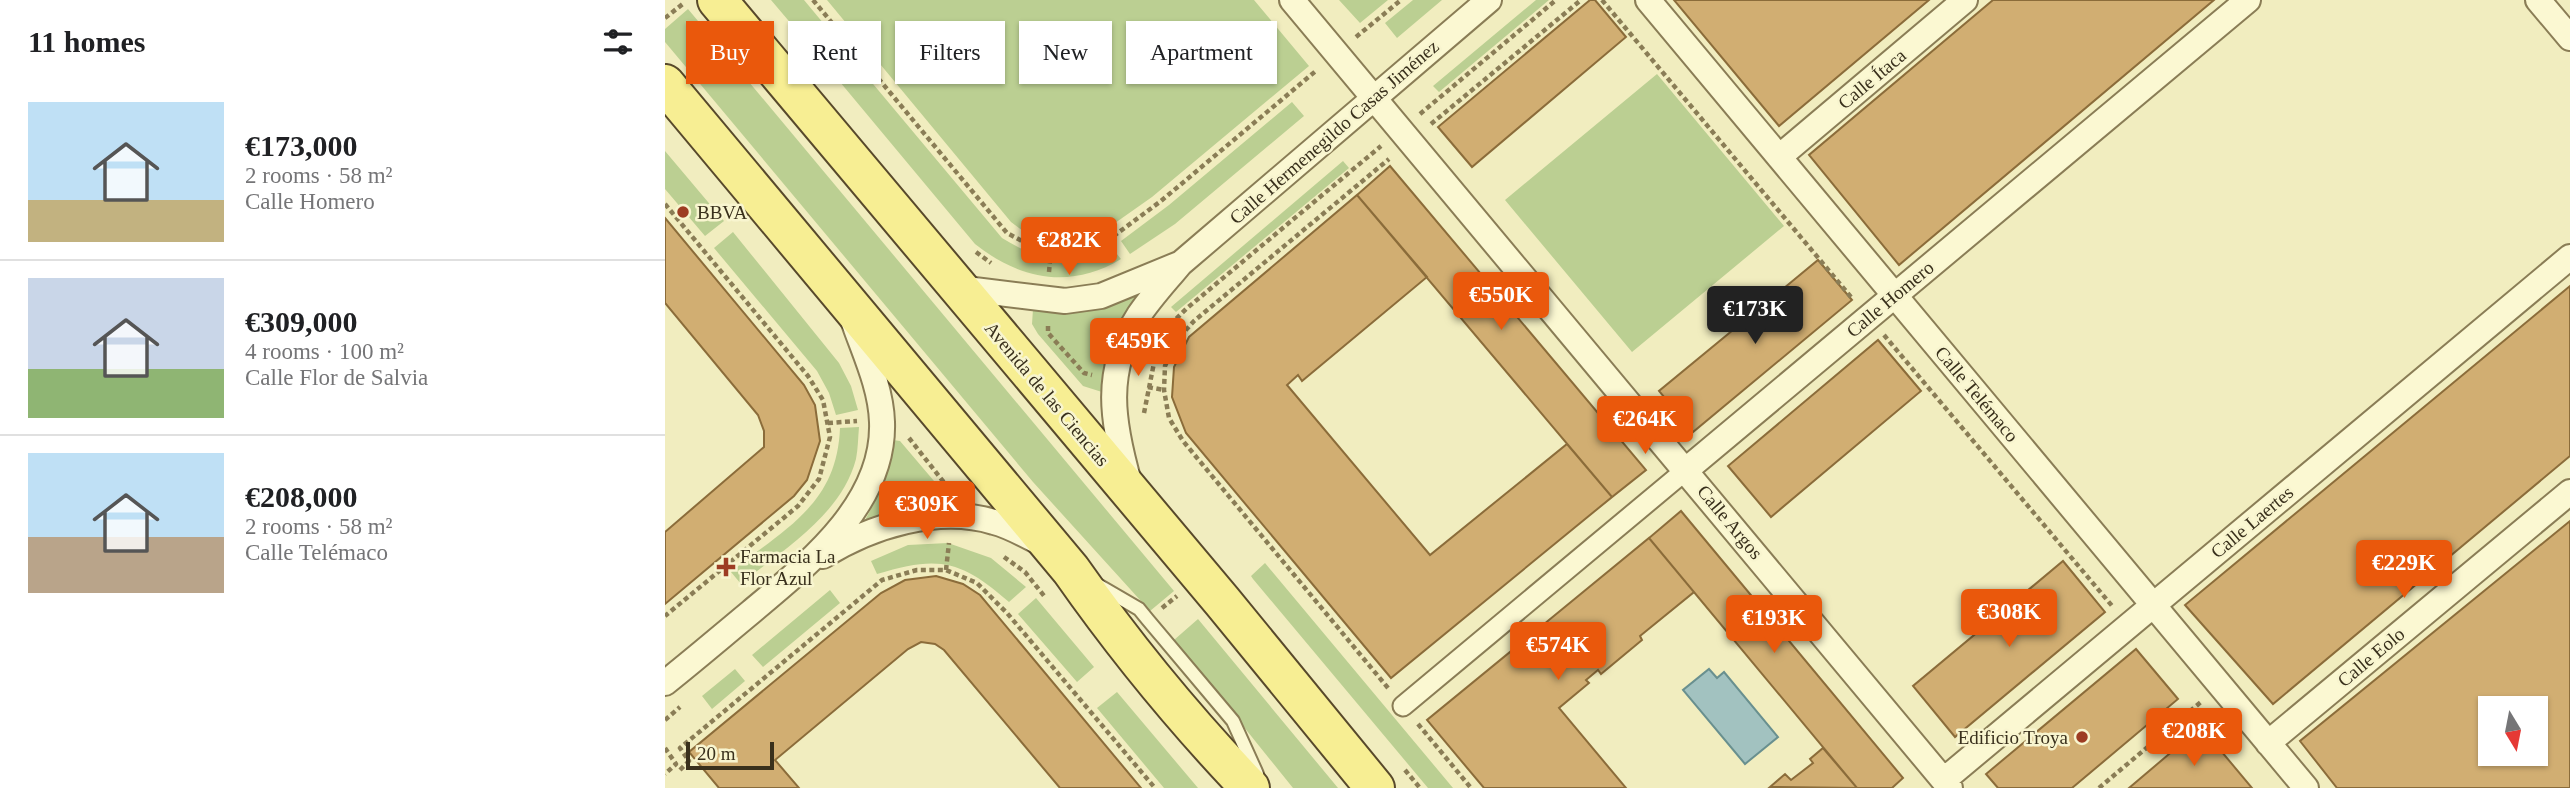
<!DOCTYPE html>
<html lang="en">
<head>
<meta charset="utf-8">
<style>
	:root { --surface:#fff; --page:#f6f6f6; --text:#202124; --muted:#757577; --line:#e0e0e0; --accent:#ea580c }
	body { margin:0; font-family:Georgia,serif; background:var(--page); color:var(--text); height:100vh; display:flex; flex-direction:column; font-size:26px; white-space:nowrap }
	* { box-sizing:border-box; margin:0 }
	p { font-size:23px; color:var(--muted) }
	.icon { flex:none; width:38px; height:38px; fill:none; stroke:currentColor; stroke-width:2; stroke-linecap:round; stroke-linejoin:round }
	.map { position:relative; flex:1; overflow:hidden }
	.details { display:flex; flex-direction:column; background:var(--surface); width:665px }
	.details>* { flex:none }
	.guide { position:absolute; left:21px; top:21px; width:665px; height:63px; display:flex; gap:14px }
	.needle { width:46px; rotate:170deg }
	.tools { position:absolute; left:1813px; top:696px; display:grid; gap:14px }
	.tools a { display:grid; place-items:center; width:70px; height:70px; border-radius:0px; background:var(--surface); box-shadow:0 2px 5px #0004; font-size:35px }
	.scale { position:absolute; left:21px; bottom:18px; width:88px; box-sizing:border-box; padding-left:7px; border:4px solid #39301c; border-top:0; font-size:19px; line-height:24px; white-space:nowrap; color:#39301c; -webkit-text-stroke:5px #f8f5cf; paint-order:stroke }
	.price { position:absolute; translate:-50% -60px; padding:0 16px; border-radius:7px; background:var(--accent); color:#fff; font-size:23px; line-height:46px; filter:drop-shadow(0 2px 4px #0008) }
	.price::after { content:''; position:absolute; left:50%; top:42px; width:21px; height:16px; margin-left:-10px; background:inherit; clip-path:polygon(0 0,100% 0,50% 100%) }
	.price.selected { background:#222; color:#fff }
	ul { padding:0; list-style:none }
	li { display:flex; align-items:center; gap:21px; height:175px; padding:0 28px }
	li+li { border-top:2px solid var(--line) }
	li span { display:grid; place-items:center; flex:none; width:196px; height:140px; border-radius:0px; color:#555 }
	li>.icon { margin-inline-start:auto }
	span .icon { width:84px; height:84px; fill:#fffc; stroke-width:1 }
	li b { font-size:30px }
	h2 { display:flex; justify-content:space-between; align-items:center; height:84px; padding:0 28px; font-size:30px }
	.chip { padding:0 24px; border-radius:0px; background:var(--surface); box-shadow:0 2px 5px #0004; font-size:24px; line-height:63px }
	.chip.selected { background:var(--accent); color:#fff }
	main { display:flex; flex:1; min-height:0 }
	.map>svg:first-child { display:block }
	.green { fill:#bbcf92 }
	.water { fill:#a2c2c0; stroke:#69908f; stroke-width:2 }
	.building { fill:#d1ae72; stroke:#8b6c3a; stroke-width:2; fill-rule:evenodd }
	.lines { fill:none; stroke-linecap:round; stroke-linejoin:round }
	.service-casing { stroke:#8a7d56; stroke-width:16 }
	.pedestrian-casing { stroke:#8a7d56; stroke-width:23 }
	.minor-casing { stroke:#8a7d56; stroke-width:28 }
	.primary-casing { stroke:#58492b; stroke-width:42 }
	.path { stroke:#8a7d56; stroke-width:4.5; stroke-dasharray:5 3.5; stroke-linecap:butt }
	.service { stroke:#fbf8d2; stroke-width:12 }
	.pedestrian { stroke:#fbf8d2; stroke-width:19 }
	.minor { stroke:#fbf8d2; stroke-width:24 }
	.primary { stroke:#f7ee93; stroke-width:38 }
	.poi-dot { fill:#9d3c22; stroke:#f8f5cf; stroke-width:2.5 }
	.labels { text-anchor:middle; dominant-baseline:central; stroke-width:5; stroke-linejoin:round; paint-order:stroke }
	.street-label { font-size:19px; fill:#39301c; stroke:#f8f5cf }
	.poi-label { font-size:19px; fill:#39301c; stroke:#f8f5cf; text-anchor:start }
</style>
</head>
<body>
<main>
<section class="details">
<h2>11 homes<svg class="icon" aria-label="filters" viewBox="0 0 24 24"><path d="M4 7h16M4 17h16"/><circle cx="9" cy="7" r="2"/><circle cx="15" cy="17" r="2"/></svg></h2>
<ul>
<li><span style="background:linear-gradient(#bfe0f5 70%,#c2b280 0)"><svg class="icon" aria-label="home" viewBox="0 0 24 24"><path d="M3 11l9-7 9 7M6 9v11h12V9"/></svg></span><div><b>€173,000</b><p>2 rooms · 58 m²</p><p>Calle Homero</p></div></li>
<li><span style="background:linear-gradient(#c9d6e8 65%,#8fb573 0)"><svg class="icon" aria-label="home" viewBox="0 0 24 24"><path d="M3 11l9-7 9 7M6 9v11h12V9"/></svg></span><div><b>€309,000</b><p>4 rooms · 100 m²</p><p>Calle Flor de Salvia</p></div></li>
<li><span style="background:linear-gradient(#bfe0f5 60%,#b9a48a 0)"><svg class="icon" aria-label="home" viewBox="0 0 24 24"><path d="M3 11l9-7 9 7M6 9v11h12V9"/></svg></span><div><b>€208,000</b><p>2 rooms · 58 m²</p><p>Calle Telémaco</p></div></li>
</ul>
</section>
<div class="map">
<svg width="1905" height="788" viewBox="0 0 1905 788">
	<rect width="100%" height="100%" fill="#f1edbf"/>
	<path class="green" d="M106 0H139L164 30 145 46Z
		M162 0H589L644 66 487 197 433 235 397 243 366 237 346 222Z
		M674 0H723L695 23Z
		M748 0H777L732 38 720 23Z
		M871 0H884L774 92 768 86Z
		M23 9 509 591 485 611 368 482 0 42V29Z
		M188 60 337 238C376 262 404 266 446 247L456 259C405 290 354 279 310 244L170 76Z
		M992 74 1119 226 967 352 840 200Z
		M627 102 639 116 510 224 465 254 456 241 504 205Z
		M0 151 59 221 40 236 0 189Z
		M678 161 684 168 511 312 506 307Z
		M68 232 174 363 186 386 193 410 171 415 164 393 152 371 49 248Z
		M466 293 470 299C450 330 441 355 437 392L418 386 373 334 367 324 368 309Z
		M194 427C193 438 193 449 191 459 176 516 118 549 76 584L66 572C120 528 172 505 175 428Z
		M228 440 235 441 269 481 270 507 198 524 217 488Z
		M283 543 326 558 361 587 344 602C296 560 274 555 212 574L206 561 243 545Z
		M600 563 788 788H763L588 579 586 576Z
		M165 590 175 603 98 667 87 655Z
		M371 598 429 667 412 682 353 614Z
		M533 619 673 788H628L509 640Z
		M70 669 80 681 47 709 37 696Z
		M452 692 533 788H499L432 708Z"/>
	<path class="water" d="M1044 669 1052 678 1059 672 1113 737 1080 764 1018 690Z"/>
	<path class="building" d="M925 0H930L961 37 807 167 773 127Z
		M1009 0H1264L1114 126Z
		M1328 0H1549L1234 265 1144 155Z
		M725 166 981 470 947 497 692 195Z
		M692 195 762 277 637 381 633 375 622 385 765 555 902 444 947 497 726 678 521 433 507 397 509 367 524 337Z
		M0 218 139 385 150 405 155 441 142 480 129 496 0 604V532L99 447V431L93 415 0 303Z
		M1153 260 1187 300 1028 432 994 391Z
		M1905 286V456L1608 704 1520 605Z
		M1213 340 1256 391 1106 517 1063 466Z
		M1016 511 1238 778 1227 788H1192L984 538Z
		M1905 521V788H1672L1635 741ZM1825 709H1871V754H1825Z
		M984 538 1029 592 975 636 977 640 936 674 933 670 921 680 924 683 894 708 961 788H819L762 720Z
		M1398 561 1440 612 1290 737 1248 686Z
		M271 576 298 584 315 595 476 788H395L279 650 270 644 256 642 243 649 110 760 134 788H54L24 752 216 593 240 580Z
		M1471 649 1513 699 1407 788H1333L1321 774Z
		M1536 727 1587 788H1464Z
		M1158 748 1192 788 1105 787 1120 774 1126 780 1148 763 1145 759Z"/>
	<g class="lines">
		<defs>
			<path id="service" d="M431 584 474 609 483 620 568 721 592 774"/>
			<path id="pedestrian" d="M738 706 1021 470"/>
			<path id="minor" d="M627 0 1285 788
				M983 0 1641 788
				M1873 0 1905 38
				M1114 157 1300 0
				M293 288 400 301 436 296 514 264
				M1021 470 1583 0
				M464 482C447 422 438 371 474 315 486 297 501 281 515 264L824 0
				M158 556C206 526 273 505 329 522 345 526 360 535 374 542
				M0 683C29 660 57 636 86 612 143 564 220 504 217 422 216 387 199 352 188 320
				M1603 743 1905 492
				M1279 780 1905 257"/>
			<path id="primary" d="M52 0 557 601 710 788
				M0 84 406 570C460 647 520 720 585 788"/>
		</defs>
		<use href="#service" class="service-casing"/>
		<use href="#pedestrian" class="pedestrian-casing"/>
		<use href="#minor" class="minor-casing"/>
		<use href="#primary" class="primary-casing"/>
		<path class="path" d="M148 0 342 233 370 248 405 252 446 238 496 201 652 70
			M937 0 1186 297
			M0 18 19 3
			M691 37 736 0
			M755 114 891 0
			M766 124 916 0
			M0 204 143 376 158 400 165 437 154 479 133 506 0 616
			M311 252 326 263
			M384 272 386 250
			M383 326V333L419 373 427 375
			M1219 335 1448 607
			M483 387 499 390
			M479 413 492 348 501 329 521 309 716 146
			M163 423 192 421
			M244 438 281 485 282 489
			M339 557 360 572 380 597
			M281 570 284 543
			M497 608 512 596
			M723 688 518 441 504 418 499 390 500 366 511 341 529 321 724 159
			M0 720 15 707
			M753 724 806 788
			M0 748 11 764 0 774
			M15 770 24 761 15 748 217 580 252 570H281L312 583 342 613 490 788
			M740 770 755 788
			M1434 788 1536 702"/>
		<use href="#service" class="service"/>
		<use href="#pedestrian" class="pedestrian"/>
		<use href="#minor" class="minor"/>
		<use href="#primary" class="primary"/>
	</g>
	<g class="poi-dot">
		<circle cx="18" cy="212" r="7"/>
		<path d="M57.5 556.5h7v7h7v7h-7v7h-7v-7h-7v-7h7z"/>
		<circle cx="1417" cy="737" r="7"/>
	</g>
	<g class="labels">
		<g class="street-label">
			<text transform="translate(1207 79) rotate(-40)">Calle Ítaca</text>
			<text transform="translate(669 132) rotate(-41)">Calle Hermenegildo Casas Jiménez</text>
			<text transform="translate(1225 299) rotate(-40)">Calle Homero</text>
			<text transform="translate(382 394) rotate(50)">Avenida de las Ciencias</text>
			<text transform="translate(1312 394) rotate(50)">Calle Telémaco</text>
			<text transform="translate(1065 522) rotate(50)">Calle Argos</text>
			<text transform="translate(1587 522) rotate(-40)">Calle Laertes</text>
			<text transform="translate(1706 657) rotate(-40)">Calle Eolo</text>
		</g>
		<g class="poi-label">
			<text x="32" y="212">BBVA</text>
			<text x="75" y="556">Farmacia La<tspan x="75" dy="22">Flor Azul</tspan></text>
			<text x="1403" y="737" text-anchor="end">Edificio Troya</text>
		</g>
	</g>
</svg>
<div class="tools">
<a><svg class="needle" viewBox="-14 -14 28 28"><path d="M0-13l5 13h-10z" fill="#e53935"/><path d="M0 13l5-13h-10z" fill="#757577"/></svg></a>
</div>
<div class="scale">20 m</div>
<b class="price" style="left:404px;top:277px">€282K</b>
<b class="price" style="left:836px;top:332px">€550K</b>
<b class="price selected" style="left:1090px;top:346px">€173K</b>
<b class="price" style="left:473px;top:378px">€459K</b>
<b class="price" style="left:980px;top:456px">€264K</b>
<b class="price" style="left:262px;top:541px">€309K</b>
<b class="price" style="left:1739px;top:600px">€229K</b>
<b class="price" style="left:1344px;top:649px">€308K</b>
<b class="price" style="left:1109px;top:655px">€193K</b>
<b class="price" style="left:893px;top:682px">€574K</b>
<b class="price" style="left:1529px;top:768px">€208K</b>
<div class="guide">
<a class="chip selected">Buy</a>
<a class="chip">Rent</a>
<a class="chip">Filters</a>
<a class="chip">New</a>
<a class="chip">Apartment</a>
</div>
</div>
</main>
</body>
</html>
